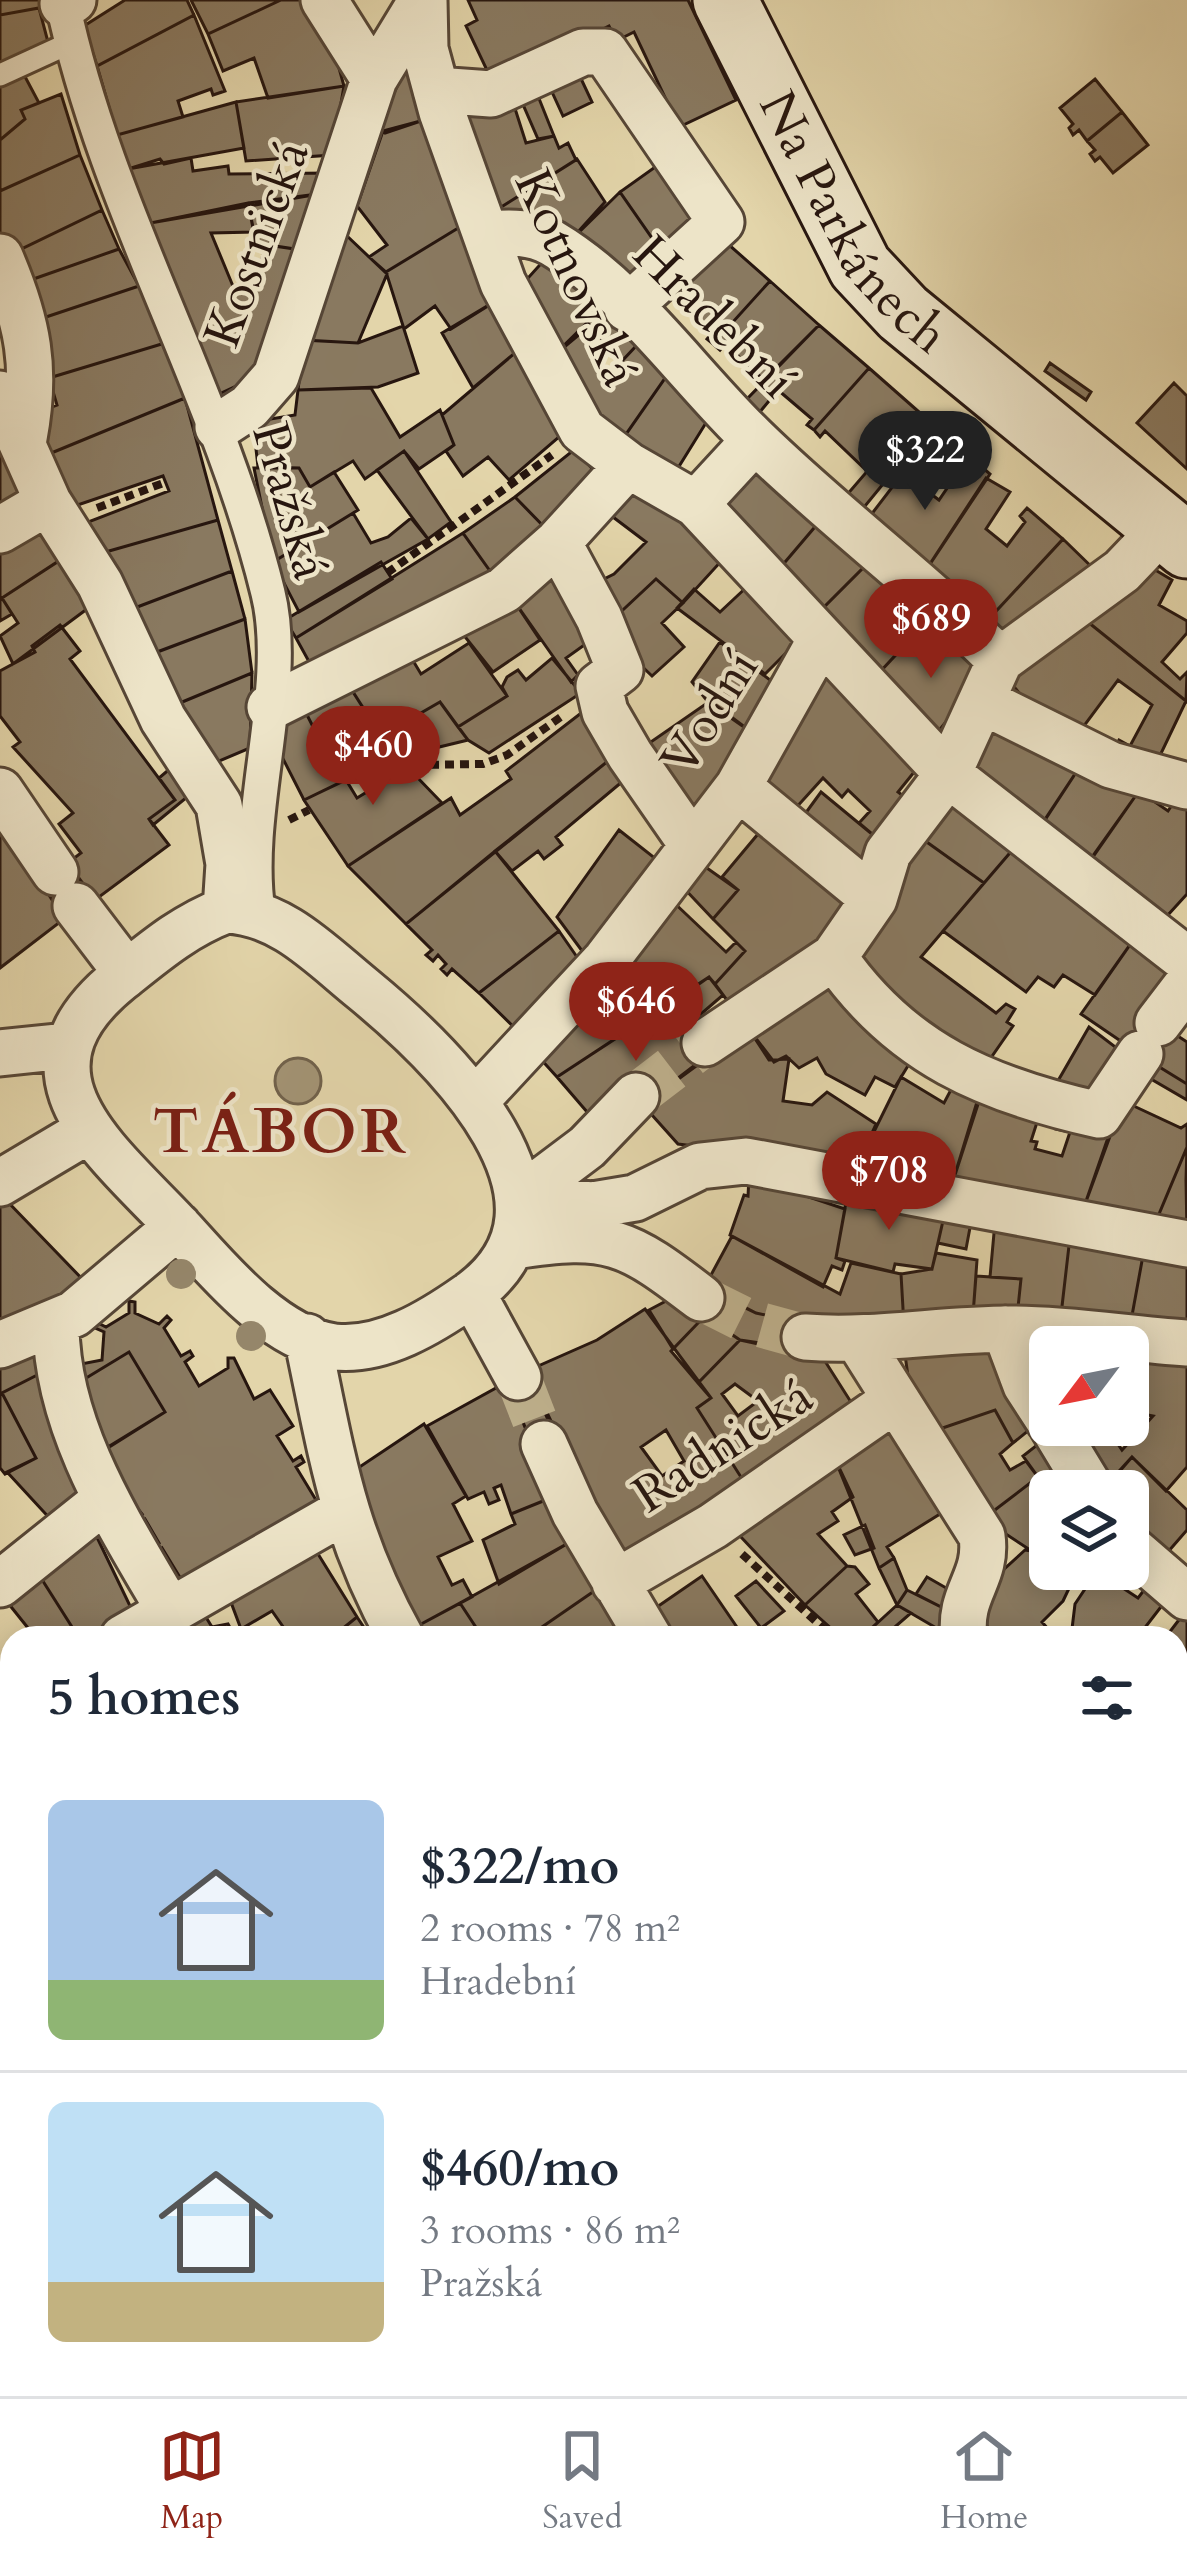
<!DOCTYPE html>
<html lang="en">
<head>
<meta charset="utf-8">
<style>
	:root { --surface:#fff; --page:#f6f6f7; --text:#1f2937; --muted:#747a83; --line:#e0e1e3; --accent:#8f2418 }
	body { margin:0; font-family:Cardo,serif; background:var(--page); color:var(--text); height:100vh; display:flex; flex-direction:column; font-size:45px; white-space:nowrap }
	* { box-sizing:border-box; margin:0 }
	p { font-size:39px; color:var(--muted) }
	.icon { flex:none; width:66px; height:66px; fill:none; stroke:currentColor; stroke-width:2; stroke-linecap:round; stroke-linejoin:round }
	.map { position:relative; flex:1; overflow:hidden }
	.sheet { position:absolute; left:0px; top:1626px; width:1188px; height:771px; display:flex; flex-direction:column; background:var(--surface); border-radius:36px 36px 0 0; box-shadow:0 6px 30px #0003 }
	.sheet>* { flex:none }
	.needle { width:78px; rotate:238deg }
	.controls { position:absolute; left:1029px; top:1326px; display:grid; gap:24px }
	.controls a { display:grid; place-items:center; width:120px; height:120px; border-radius:18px; background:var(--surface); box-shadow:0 6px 30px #0003; font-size:60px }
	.price { position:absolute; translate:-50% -102px; padding:0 27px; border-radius:42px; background:var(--accent); color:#fff; font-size:39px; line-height:78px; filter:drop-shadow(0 3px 6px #0008) }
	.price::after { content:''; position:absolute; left:50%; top:72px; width:36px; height:27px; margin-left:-18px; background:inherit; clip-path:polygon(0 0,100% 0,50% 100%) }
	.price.selected { background:#222; color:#fff }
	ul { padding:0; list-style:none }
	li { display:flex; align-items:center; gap:36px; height:300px; padding:0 48px }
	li+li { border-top:3px solid var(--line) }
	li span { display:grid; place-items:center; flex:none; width:336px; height:240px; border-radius:18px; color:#555 }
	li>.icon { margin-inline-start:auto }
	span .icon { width:144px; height:144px; fill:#fffc; stroke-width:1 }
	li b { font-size:51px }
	h2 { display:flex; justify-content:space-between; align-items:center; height:144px; padding:0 48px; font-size:51px }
	.dock { display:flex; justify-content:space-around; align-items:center; height:168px; border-top:3px solid var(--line); background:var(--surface); font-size:33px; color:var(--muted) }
	.dock a { display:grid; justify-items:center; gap:6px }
	.dock .selected { color:var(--accent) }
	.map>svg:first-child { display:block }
	.green { fill:#c3b590; stroke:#756650; stroke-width:3 }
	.water { fill:#a39475; stroke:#71624c; stroke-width:3 }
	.building { fill:#897960; stroke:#27160f; stroke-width:3; fill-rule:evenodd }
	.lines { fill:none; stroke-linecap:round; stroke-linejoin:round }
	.minor-tunnel { stroke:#bdaf8b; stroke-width:45; stroke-dasharray:45 22; stroke-linecap:butt }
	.service-casing { stroke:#564636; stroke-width:27 }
	.pedestrian-casing { stroke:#564636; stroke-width:39 }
	.minor-casing { stroke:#564636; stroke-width:51 }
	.secondary-casing { stroke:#27160f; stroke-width:69 }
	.path { stroke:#27160f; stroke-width:8; stroke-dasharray:9 6; stroke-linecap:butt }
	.service { stroke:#ede4c8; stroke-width:21 }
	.pedestrian { stroke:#ede4c8; stroke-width:33 }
	.minor { stroke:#ede4c8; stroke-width:45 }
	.secondary { stroke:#ede4c8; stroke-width:63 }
	.tree { fill:#95866a }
	.labels { text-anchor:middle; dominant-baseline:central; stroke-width:9; stroke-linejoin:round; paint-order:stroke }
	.street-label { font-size:51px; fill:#27160f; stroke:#ede4c8 }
	.district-label { font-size:63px; font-weight:bold; letter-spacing:3px; fill:#7a1f14; stroke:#ede4c8 }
</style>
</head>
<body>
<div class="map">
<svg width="1187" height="2396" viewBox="0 0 1187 2396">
	<rect width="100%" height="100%" fill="#e3d5aa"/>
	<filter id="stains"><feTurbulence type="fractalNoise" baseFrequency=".00167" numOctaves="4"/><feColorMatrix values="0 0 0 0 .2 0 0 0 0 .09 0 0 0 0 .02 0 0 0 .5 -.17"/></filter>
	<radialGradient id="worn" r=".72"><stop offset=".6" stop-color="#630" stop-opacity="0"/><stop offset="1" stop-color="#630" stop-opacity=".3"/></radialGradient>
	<path class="green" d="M0 2106 12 2116V2385H193V2396H0Z
		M260 2385H723L794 2396H260Z"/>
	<path class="water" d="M275 1081a23 23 0 1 1 46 0a23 23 0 1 1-46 0Z"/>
	<path class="building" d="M0 0H42L44 7 0 15Z
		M125 0H187L194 15 97 66 84 26Z
		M191 0H281L208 34Z
		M281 0H311L331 39 344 86 268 98 254 58 223 71 208 34Z
		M468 0H688L736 100 679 127 634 32 616 41 609 26 493 83 466 26 477 20Z
		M39 8 48 42 0 68V15Z
		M194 15 225 91 213 95 211 89 178 101 183 117 117 135 97 66Z
		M576 68 592 102 563 116 547 81Z
		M22 71 39 103 21 110 25 119 0 140V83Z
		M403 74 414 76 424 120 385 133 377 128Z
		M1095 79 1122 112 1087 141 1079 130 1073 135 1069 128 1073 124 1060 108Z
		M344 86 332 155 246 161 236 102Z
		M534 86 554 136 538 139 518 93Z
		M61 94 80 155 0 191V140L25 119 21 110Z
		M511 96 526 143 554 136 559 148 568 143 576 160 498 209 457 122Z
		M236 102 244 148 128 169 117 135Z
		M1122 112 1148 145 1113 173 1100 157 1095 161 1090 154 1095 150 1087 141Z
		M424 120 473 219 386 272 369 257 387 245 357 206 383 131Z
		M80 155 102 210 11 254 0 234V191Z
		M191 158 193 171 228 166 229 174 329 173 325 193 150 223 128 169 160 159 164 164Z
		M577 159 605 202 567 244 498 209Z
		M658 165 700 218 661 251 620 192Z
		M620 192 661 251 621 286 567 244Z
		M325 193 308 251 256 243 248 203Z
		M248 203 254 232 211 233 235 291 250 262 259 265 267 245 308 251 258 376 219 394 150 223Z
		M102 210 119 249 22 283 11 254Z
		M473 219 499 299 451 329 435 306 404 329 386 272Z
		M346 235 387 274 358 343 304 340Z
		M720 237 770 281 713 344 707 339 712 333 663 289Z
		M119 249 139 286 37 320 22 283Z
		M547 257 605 305 551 358 519 288Z
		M770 281 819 325 764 380 725 344 720 350 713 344Z
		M139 286 165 343 49 378 37 320Z
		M499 299 522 347 473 388 442 333Z
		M605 305 638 344 621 362 586 321Z
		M819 325 869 368 814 430 807 425 812 419 778 390 759 413 746 400Z
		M403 326 418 373 378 387 298 390 304 340 358 343Z
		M581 333 607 377 638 344 668 374 622 440 574 397 551 358Z
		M165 343 185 398 44 456 38 412 57 405 49 378Z
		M522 347 566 431 509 480 488 457 463 476 446 451 454 445 442 415Z
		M1050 363 1091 392 1086 400 1045 371Z
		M869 368 919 412 867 471 825 431 820 437 814 430Z
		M668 374 709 418 673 476 622 440Z
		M1174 383 1187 396V469L1137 423Z
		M371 388 400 437 440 410 454 445 419 469 404 451 365 479 353 461 310 487 299 468 258 467 253 422 295 415 298 390Z
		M185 398 218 520 102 553 88 522 169 491 163 476 63 510 44 456Z
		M0 423 28 491 0 504Z
		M575 449 603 481 553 536 515 497Z
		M404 451 451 522 428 539 377 470Z
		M882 454 897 467 856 517 839 504Z
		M969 456 990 474 926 570 864 524 903 473 939 500Z
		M751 460 820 521 780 568 714 503Z
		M254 468H299L310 487 334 472 358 510 273 562Z
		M986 478 1010 492 986 529 1007 546 1025 522 1020 516 1027 508 1063 539 987 621 926 570Z
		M643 486 725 557 683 603 656 579 609 623 594 584 614 574 646 542 605 511Z
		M515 497 553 536 495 578 463 533Z
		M353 513 371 543 388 537 411 518 428 539 299 612 273 562Z
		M218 520 232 571 132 609 102 553Z
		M820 521 868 563 821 610 780 568Z
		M46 526 65 557 2 598 12 614 0 621V549Z
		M463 533 495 578 318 678 296 638Z
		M1063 539 1099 574 1008 642 987 621Z
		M66 556 95 603 13 664 0 636 18 623 2 598Z
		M381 562 392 579 296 638 285 620Z
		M868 563 899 585 876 612 907 643 878 674 821 610Z
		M1152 568 1172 580 1159 605 1187 621V633L1162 662 1180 679 1187 672 1186 701 1078 614Z
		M232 571 245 619 149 655 132 609Z
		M553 573 594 638 566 658 578 675 571 682 512 598Z
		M656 579 683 603 662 623 684 647 652 676 625 650 609 623Z
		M751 583 802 637 765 674 677 608 694 589 720 612Z
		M512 598 540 640 493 672 458 628Z
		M1078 614 1186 701 1155 766 1113 751 1119 740 1130 746 1152 705 1118 680 1075 738 1033 710 1002 672Z
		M245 619 252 673 175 705 152 654Z
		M60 625 80 651 70 659 175 800 149 819 169 845 95 900 70 866 61 868 81 853 59 824 73 813 13 747 20 742 0 716V671L35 652 32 646Z
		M916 633 938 658 957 638 982 677 933 738 878 674Z
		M720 642 787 693 758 737 708 702 692 682Z
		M469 643 507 696 458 727 440 702 381 736 348 684 409 654 421 674Z
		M552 658 581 693 489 753 468 740 458 727 507 696 502 687 507 677 518 670 526 680Z
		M822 660 919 766 898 792 911 802 884 844 859 823 870 811 848 790 842 797 823 778 794 810 751 773Z
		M252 673 250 748 205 767 175 705Z
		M348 684 385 742 374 766 341 782 303 707Z
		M710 701 758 737 693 807 645 746Z
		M440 702 468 740 394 758 381 736Z
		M303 707 341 782 304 800 276 745 285 716Z
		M589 707 618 753 406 924 348 866 451 798 460 815 511 779 506 771Z
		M994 726 1081 765 1041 826 964 762Z
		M618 753 629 776 556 837 562 845 544 859 538 851 512 871 495 851Z
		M413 756V773L442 803 348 866 304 800 346 780 357 798 370 790 376 759Z
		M1081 765 1139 791 1090 861 1042 824Z
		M172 767 192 793 153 825 149 819 175 800 159 778Z
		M1139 791 1168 811 1176 799 1187 804V894L1167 916 1090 860Z
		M821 792 884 844 867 867 802 818Z
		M943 793 1015 847 984 883 917 835Z
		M0 817 64 919 0 968Z
		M763 828 855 912 732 1007 715 984 745 951 713 919 738 890 722 877Z
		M619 830 656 859 591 963 557 917Z
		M917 835 984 883 921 957 996 1013 1006 1004 1015 1009 1007 1022 1013 1026 981 1072 859 979 863 957 858 955Z
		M1015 847 1134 939 1095 995 1063 975 1054 987 1038 977 1026 992 943 931Z
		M495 851 559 931 479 993 452 969 447 975 441 969 446 964 438 955 433 961 426 955 432 950 406 924Z
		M697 861 738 890 713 919 679 883Z
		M668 897 726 952 736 942 745 951 715 984 709 977 557 1077 537 1055Z
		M559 931 586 970 523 1036 479 993Z
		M1134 939 1174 977 1131 1048 1081 1014Z
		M709 977 723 995 701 1014 686 993Z
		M838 980 914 1056 895 1087 875 1077 865 1095 826 1074 817 1058 799 1068 786 1056 774 1062 748 1028Z
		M673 1001 712 1052 643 1105 594 1120 557 1077Z
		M1089 1027 1118 1049 1087 1099 1051 1093Z
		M748 1028 769 1060 789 1059 783 1101 812 1105 827 1092 876 1124 857 1166 678 1144 643 1105Z
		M1167 1029 1187 1042V1084L1148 1060Z
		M1148 1060 1187 1084V1100L1139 1072Z
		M901 1077 944 1103 954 1084 977 1102 953 1181 857 1166Z
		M981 1095 1040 1113 1031 1141 1037 1142 1035 1149 1062 1156 1070 1132 1056 1129 1058 1118 1111 1129 1084 1207 953 1181Z
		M1123 1101 1181 1128 1187 1124V1147L1154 1226 1084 1207Z
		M1187 1147 1186 1180 1187 1234 1154 1226Z
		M749 1177 845 1209 836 1258 845 1261 842 1270 832 1266 823 1287 730 1235 744 1195 748 1196Z
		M848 1191 945 1212 932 1269 895 1264 893 1272 836 1258Z
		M6 1200 88 1285 0 1336V1206Z
		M945 1212 972 1217 966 1249 938 1243Z
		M995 1222 1070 1237 1061 1315 1017 1317 1021 1279 990 1277Z
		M732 1236 840 1294 851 1263 901 1274 904 1326 804 1323 756 1313 704 1288Z
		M1070 1237 1144 1250 1131 1321 1061 1315Z
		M1144 1250 1187 1261V1328L1131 1321Z
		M936 1253 977 1260 973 1315 904 1326 901 1274 932 1269Z
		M976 1276 1021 1279 1017 1317 973 1315Z
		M710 1289 756 1313 804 1323 802 1349 740 1340 696 1310Z
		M668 1300 699 1322 673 1349 649 1310Z
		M129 1301 135 1302V1313L159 1324 167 1316 171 1320 164 1328 181 1356 190 1351 193 1356 185 1362 199 1386 228 1368V1358H234L254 1399 270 1390 293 1426 277 1436 293 1461 301 1456 304 1462 296 1467 316 1500 325 1502 181 1579 162 1548 154 1554 150 1549 159 1543 145 1519 137 1524 134 1518 142 1514 95 1456 165 1412 129 1352 73 1386 81 1364 102 1360 104 1332 93 1327 96 1322 106 1327 129 1313Z
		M645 1309 711 1398 697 1408 746 1485 620 1565 527 1371 597 1340ZM666 1430 684 1461 662 1476 641 1447Z
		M696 1310 740 1340 698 1383 671 1351 699 1322 690 1315Z
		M37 1338 47 1370 2 1393 36 1458 5 1474 0 1468V1357Z
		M740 1340 823 1358 856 1410 746 1485 697 1408 711 1398 698 1383ZM735 1384 758 1401 738 1416 722 1394Z
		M993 1349 1039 1422 1013 1443 995 1410 925 1434 911 1397 905 1355Z
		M129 1352 165 1412 103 1450 73 1386Z
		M1128 1355 1187 1365V1467L1166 1491 1132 1457 1106 1487 1077 1434 1083 1425H1105L1122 1450 1153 1416 1132 1412 1128 1422Z
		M47 1370 92 1492 54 1523 7 1472 36 1458 2 1393Z
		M529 1373 556 1440 534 1450 507 1382Z
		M507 1382 553 1497 511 1514 501 1485 494 1488 499 1500 489 1504 484 1492 468 1499 427 1426Z
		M995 1410 1013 1443 1000 1454 1010 1470 1026 1461 1038 1477 983 1519 925 1434Z
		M424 1424 466 1496 453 1504 472 1541 438 1557 452 1585 463 1580 472 1597 412 1629 352 1472Z
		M892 1424 948 1509 887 1547 894 1558 879 1568 835 1459Z
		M1050 1435 1081 1491H1050V1563L983 1519 1038 1477 1023 1456Z
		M1132 1457 1187 1510V1530L1160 1561 1128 1530V1491H1101Z
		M835 1459 853 1497 832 1512 838 1521 818 1534 847 1566 805 1605 740 1536 741 1521Z
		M553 1497 572 1541 499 1584 483 1540 515 1524 511 1514Z
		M865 1525 874 1548 855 1555 844 1535Z
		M93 1529 132 1610 92 1638H79L34 1567Z
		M310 1541 357 1617 331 1638H291L272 1611 241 1629 229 1597Z
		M572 1541 600 1587 526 1638H483L460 1603Z
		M1025 1550 1038 1552 1050 1569 1072 1582 1063 1601 1042 1622 1056 1638H995L981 1617 1001 1572Z
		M894 1558 907 1590 897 1605 879 1568Z
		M847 1566 855 1567 869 1584 856 1594 878 1622 861 1638H842L805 1605Z
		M34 1567 79 1638H27L32 1633 0 1593Z
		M1097 1571 1138 1598 1148 1585 1167 1599 1137 1638 1071 1637 1075 1604Z
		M702 1576 741 1633 749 1628 753 1634 662 1638 657 1607Z
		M927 1577 955 1593 947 1610 916 1594Z
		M756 1581 784 1611 761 1628 736 1596Z
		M600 1587 633 1638H526Z
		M907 1590 947 1610 938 1629 897 1605Z
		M460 1603 483 1638H418L412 1629Z
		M897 1605 911 1613 889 1632 895 1638H861Z
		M1185 1612 1187 1613V1703L1176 1694V1638H1165Z
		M204 1614 212 1627 228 1624 236 1638H137Z
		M357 1617 371 1638H331Z
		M0 1665 12 1678V1717L0 1726Z
		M1176 1694 1187 1703V1731L1176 1722Z
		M1176 1764 1187 1775V1791L1176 1799Z
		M12 1850V1903L0 1885V1858Z
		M1187 1888V1987L1176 1982V1911Z
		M0 1927 12 1941V2000L4 2009 0 1966 10 1955 0 1947Z
		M1176 1982 1187 1987V2082L1176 2077Z
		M12 2000V2063L0 2048V2013Z
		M1176 2077 1187 2082V2110L1176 2104Z
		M1176 2241 1187 2246V2396H1139L1142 2392 1127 2385H1176Z
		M193 2385H259L260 2396H193Z
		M725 2385H815L814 2396Z
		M852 2385H898L894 2396H877Z"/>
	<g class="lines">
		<path class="minor-tunnel" d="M636 1096 705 1043
			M701 1298 747 1321 805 1337
			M518 1377 544 1444"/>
		<defs>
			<path id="service" d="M0 75 72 42"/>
			<path id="pedestrian" d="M62 0C105 207 218 389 268 593 291 686 243 811 258 911"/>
			<path id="minor" d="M324 0 374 79
				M424 0 425 49 442 112 503 283 582 430 628 465 696 504 948 774 1187 960
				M63 4 73 0
				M436 90 491 94 583 52H605L721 222 627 308
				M490 234C511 232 532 232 552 243 631 290 689 377 755 440 834 517 922 582 1000 660
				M0 257C28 322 37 369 24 438
				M0 394 48 502 100 584 163 719 219 805 229 864 226 910
				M218 427 249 407 276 376 374 79 422 0
				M696 504 755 440
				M0 530 48 502
				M558 542 599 618 620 670 599 686 605 712 630 755 691 843
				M982 701 1111 765 1187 786
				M270 707 504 590 558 542 628 465
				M738 787 874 899
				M0 791 55 872
				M76 906 127 973
				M226 910C282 912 321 955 363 989 442 1054 599 1204 468 1296 431 1322 382 1352 335 1347 277 1340 221 1274 185 1234 111 1153 0 1076 120 979 155 951 184 926 226 910Z
				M834 957C901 1054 987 1090 1099 1115L1140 1054
				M1158 1023 1187 985
				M705 1043 834 957 874 899 888 853 948 774 1000 660 1122 571 1163 528
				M0 1053 66 1046
				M477 1099 606 960 738 787 821 639
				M0 1183 89 1130
				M518 1199 593 1205 635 1198 700 1166 746 1161 1187 1244
				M518 1199 587 1147 636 1096
				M514 1246C609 1231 627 1241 701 1298
				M472 1293 518 1377
				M56 1326C57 1428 118 1522 168 1608
				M1005 1329 1026 1385 1050 1422
				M307 1337C332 1454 341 1530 401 1638
				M805 1337C874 1342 941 1329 1010 1329 1070 1329 1128 1339 1187 1343
				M859 1341 982 1536C988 1579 958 1592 964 1638
				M0 1345 74 1314 178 1226
				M1052 1425 1092 1491
				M544 1444 575 1513 649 1638
				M1128 1546 1187 1597
				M615 1583 713 1526 893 1401
				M0 1584 105 1500
				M123 1638 343 1512
				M0 1752 12 1741
				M1176 1831 1187 1821
				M0 1904 12 1920
				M984 2385 1024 2396"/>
			<g id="secondary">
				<path id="s1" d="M725 0 860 267 903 313 1187 546"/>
			</g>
		</defs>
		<use href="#service" class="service-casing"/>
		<use href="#pedestrian" class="pedestrian-casing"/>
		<use href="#minor" class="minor-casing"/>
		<use href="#secondary" class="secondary-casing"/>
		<path class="path" d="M97 508 166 482
			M387 573 552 455
			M415 765 483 764 507 755 565 714
			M289 820 309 810
			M742 1554 834 1638
			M0 2180 12 2194
			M0 2357 12 2365
			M37 2385 50 2396
			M132 2385 136 2396
			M164 2385 168 2396
			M829 2396 830 2385"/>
		<use href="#service" class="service"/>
		<use href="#pedestrian" class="pedestrian"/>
		<use href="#minor" class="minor"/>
		<use href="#secondary" class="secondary"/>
	</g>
	<g class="tree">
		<circle cx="181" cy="1274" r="15"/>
		<circle cx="251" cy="1336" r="15"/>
	</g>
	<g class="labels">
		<g class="street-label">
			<text stroke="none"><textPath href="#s1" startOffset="258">Na Parkánech</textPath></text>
			<text transform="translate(257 244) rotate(-70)">Kostnická</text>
			<text transform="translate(576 278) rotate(66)">Kotnovská</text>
			<text transform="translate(714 317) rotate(45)">Hradební</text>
			<text transform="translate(290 501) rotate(74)">Pražská</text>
			<text transform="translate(710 713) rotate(-58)">Vodní</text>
			<text transform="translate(723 1446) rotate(-33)">Radnická</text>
		</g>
		<g class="district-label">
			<text x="281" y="1132">TÁBOR</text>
		</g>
	</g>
	<rect width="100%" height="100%" filter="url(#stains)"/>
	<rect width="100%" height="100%" fill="url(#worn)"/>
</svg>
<div class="controls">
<a><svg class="needle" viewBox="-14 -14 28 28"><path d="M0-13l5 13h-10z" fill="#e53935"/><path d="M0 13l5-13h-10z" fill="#747a83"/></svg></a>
<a><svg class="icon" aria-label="layers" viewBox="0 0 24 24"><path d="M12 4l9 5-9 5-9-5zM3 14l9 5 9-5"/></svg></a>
</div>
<b class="price selected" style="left:925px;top:513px">$322</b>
<b class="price" style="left:931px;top:681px">$689</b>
<b class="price" style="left:373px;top:808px">$460</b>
<b class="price" style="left:636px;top:1064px">$646</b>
<b class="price" style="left:889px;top:1233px">$708</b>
<section class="sheet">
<h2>5 homes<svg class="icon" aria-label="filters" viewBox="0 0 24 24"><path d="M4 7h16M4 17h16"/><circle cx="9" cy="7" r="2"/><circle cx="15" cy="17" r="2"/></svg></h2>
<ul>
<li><span style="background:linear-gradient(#a9c7e8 75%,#8fb573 0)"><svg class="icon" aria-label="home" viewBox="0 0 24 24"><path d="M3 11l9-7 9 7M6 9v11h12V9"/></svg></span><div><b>$322/mo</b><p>2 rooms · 78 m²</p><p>Hradební</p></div></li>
<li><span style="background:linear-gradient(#bfe0f5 75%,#c2b280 0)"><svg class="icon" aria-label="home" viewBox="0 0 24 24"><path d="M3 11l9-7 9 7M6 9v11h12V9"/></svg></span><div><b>$460/mo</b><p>3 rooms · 86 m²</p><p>Pražská</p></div></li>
</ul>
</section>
</div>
<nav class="dock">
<a class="selected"><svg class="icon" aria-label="map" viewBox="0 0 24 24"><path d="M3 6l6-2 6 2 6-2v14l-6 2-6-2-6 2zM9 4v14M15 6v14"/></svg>Map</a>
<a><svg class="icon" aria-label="saved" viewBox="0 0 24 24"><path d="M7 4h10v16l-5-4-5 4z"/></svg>Saved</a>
<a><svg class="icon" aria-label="home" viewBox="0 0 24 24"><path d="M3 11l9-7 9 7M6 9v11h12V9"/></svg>Home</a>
</nav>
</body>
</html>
